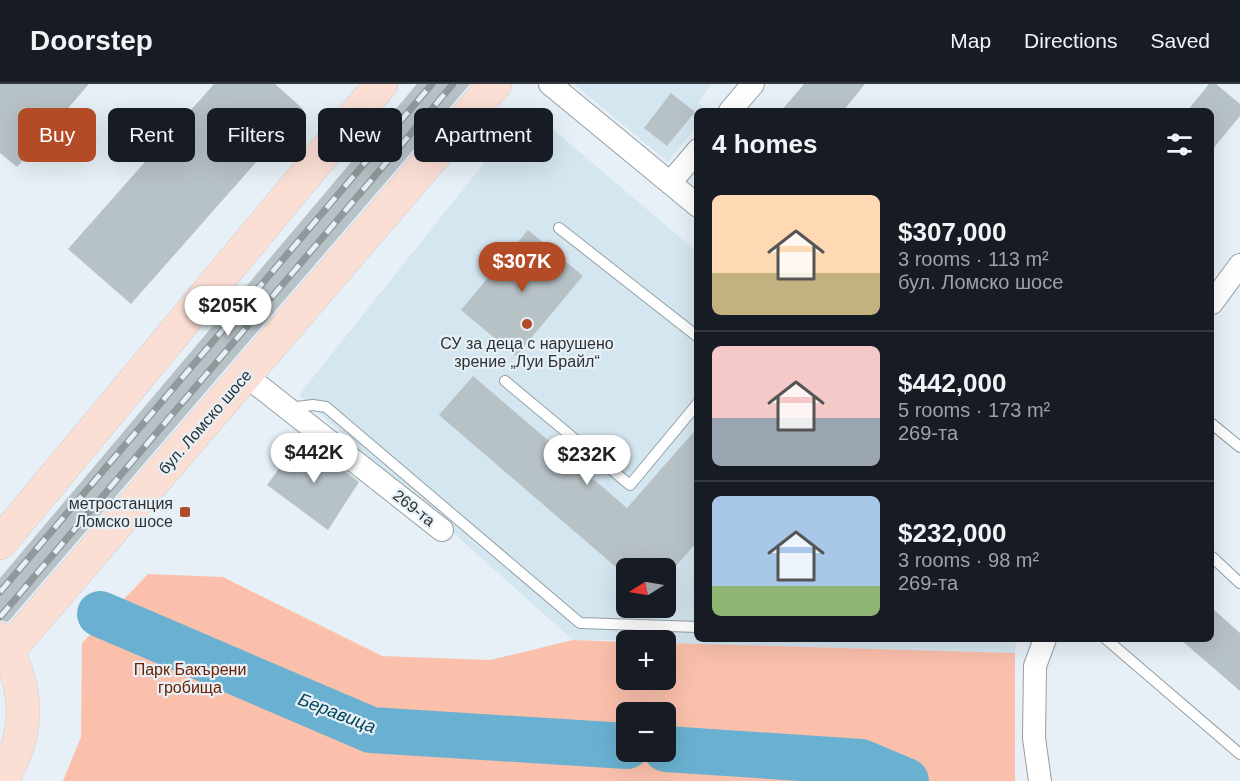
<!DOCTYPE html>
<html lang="en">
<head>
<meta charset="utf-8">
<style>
	:root { --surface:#171b24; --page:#20242c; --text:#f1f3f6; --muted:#9ea1a6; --line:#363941; --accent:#b34b26 }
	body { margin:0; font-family:Arial,sans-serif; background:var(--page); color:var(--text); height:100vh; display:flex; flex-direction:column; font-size:22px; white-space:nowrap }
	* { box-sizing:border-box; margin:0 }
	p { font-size:20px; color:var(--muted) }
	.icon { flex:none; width:33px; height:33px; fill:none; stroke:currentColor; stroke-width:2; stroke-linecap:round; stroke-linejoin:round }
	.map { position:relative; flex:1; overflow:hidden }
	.sheet { position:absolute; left:694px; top:24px; width:520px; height:534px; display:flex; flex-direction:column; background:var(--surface); border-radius:9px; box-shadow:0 6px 24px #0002 }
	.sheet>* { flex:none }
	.top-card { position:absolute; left:18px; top:24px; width:570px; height:54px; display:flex; gap:12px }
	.needle { width:39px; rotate:259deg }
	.fabs { position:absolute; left:616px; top:474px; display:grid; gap:12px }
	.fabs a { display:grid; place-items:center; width:60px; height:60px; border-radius:9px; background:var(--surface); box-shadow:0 6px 24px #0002; font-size:30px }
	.price { position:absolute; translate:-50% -51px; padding:0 14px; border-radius:21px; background:#fff; color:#222; font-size:20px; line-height:39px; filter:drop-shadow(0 2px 3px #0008) }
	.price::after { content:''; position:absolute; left:50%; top:36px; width:18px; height:14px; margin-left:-9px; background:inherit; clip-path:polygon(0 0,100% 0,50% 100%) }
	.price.selected { background:var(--accent); color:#fff }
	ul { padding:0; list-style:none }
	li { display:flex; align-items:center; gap:18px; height:150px; padding:0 18px }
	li+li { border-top:2px solid var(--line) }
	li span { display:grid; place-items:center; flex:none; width:168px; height:120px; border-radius:9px; color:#555 }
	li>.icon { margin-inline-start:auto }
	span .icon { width:72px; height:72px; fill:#fffc; stroke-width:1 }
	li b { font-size:26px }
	h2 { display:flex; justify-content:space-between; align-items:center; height:72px; padding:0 18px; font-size:26px }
	.chip { padding:0 21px; border-radius:9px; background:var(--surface); box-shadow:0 6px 24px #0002; font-size:21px; line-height:54px }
	.chip.selected { background:var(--accent); color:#fff }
	header { display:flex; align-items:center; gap:36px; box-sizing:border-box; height:84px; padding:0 30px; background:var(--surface); border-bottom:2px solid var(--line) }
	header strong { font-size:28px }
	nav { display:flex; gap:33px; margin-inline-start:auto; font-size:21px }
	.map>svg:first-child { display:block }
	.built { fill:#d4e6f0; fill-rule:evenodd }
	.green { fill:#fac0ac; fill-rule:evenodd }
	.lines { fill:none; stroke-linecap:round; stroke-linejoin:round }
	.river { stroke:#6ab1d1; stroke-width:46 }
	.building { fill:#b7c2c7 }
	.service-casing { stroke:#959fa5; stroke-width:12 }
	.minor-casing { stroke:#959fa5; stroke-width:24 }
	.primary-casing { stroke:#cdcece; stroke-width:34 }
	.service { stroke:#fff; stroke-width:10 }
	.minor { stroke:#fff; stroke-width:22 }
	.primary { stroke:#fbdfd5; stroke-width:33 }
	.rail-casing { stroke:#91989c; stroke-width:7 }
	.rail { stroke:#e6f0f6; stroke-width:4.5; stroke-dasharray:14; stroke-linecap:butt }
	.poi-dot { fill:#b34b26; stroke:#e6f0f6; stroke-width:2 }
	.labels { text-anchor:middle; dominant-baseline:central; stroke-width:4.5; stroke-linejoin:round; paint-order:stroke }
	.poi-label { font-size:16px; fill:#2e3234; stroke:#e6f0f6 }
	.street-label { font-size:16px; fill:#2e3234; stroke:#e6f0f6 }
	.park-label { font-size:16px; fill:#6d2000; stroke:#e6f0f6 }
	.water-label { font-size:18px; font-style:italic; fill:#05455b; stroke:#e6f0f6 }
</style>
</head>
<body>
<header>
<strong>Doorstep</strong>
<nav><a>Map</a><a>Directions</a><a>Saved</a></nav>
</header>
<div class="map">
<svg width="1240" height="697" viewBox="0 0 1240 697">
	<rect width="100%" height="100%" fill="#e6f0f6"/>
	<path class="built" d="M574 0H712L698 18 708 27H698L697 41 668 78Z
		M528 24 697 168 698 555H1016L1015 569 666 559V556H573L299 311ZM627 484H666V524H627Z"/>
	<path class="green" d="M148 490 223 493 382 572 490 576 573 556 627 558V596H666V559L1015 569V697H63L81 653 82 559ZM627 628H666V668H627Z"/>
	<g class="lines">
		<path class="river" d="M100 530 371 646 627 662
			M666 665 861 678 906 697"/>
	</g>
	<path class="building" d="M0 0H89L17 83 0 69Z
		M214 0H275L303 25 131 220 68 165Z
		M417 0H470L8 538 0 536V494Z
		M804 0H865L843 27H781Z
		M1209 0H1216L1240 20V32L1212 66V27H1187Z
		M671 9 695 28 667 62 644 44Z
		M528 146 583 192 516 272 461 226Z
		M473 292 627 424 698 343V457L674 484H617L439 331Z
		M302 353 359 398 328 446 267 401Z
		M1212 524 1240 549V607L1180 555H1212Z"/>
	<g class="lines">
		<defs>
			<path id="service" d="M559 144 698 253
				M505 297 630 401 698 319
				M288 324 313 321 326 323 580 539 698 543
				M1212 340 1240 363
				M1212 473 1240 499
				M1106 555 1240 670"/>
			<path id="minor" d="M550 0 698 122
				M730 27 753 0
				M670 99 698 66
				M1212 219 1240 181
				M245 291 442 446
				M1040 697 1034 654 1035 582 1045 555"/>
			<path id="primary" d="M0 459 381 0
				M0 555C24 591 31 636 12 676 9 683 6 691 1 697
				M8 567 495 0"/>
		</defs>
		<use href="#service" class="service-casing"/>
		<use href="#minor" class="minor-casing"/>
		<use href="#primary" class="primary-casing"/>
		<use href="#service" class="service"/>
		<use href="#minor" class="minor"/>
		<use href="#primary" class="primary"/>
		<defs>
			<path id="rail" d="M0 508 432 0
				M0 533 453 0"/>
		</defs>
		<use href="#rail" class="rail-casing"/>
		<use href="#rail" class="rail"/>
	</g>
	<g class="poi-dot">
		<circle cx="527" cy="240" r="6"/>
		<rect x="179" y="422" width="12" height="12" rx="3"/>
	</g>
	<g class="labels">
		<g class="poi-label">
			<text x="527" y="259">СУ за деца с нарушено<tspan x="527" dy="18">зрение „Луи Брайл“</tspan></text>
			<text x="173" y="419" text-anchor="end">метростанция<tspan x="173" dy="18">Ломско шосе</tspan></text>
		</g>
		<g class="street-label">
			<text transform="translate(205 338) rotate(-49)">бул. Ломско шосе</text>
			<text transform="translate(414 424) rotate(38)">269-та</text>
		</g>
		<g class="park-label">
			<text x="190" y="585">Парк Бакърени<tspan x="190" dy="18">гробища</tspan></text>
		</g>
		<g class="water-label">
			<text transform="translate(337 629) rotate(21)">Беравица</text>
		</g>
	</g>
</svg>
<div class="fabs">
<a><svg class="needle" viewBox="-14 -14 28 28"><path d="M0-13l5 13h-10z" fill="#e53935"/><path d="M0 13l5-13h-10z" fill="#9ea1a6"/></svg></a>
<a>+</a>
<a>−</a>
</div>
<b class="price selected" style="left:522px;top:209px">$307K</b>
<b class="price" style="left:228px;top:253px">$205K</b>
<b class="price" style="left:314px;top:400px">$442K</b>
<b class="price" style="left:587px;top:402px">$232K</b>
<div class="top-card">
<a class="chip selected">Buy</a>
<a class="chip">Rent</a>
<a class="chip">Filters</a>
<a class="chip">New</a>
<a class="chip">Apartment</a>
</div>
<section class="sheet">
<h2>4 homes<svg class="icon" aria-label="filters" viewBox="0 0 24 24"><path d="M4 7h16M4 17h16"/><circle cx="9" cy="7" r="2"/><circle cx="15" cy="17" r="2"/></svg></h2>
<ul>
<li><span style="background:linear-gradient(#ffd9b3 65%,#c2b280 0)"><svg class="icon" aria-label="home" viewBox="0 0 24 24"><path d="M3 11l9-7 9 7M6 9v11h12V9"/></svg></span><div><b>$307,000</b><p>3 rooms · 113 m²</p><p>бул. Ломско шосе</p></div></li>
<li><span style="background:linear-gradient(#f6c9c9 60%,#9aa5b1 0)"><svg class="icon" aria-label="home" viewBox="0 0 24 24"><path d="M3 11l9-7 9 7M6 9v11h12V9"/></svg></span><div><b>$442,000</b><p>5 rooms · 173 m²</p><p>269-та</p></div></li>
<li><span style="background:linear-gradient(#a9c7e8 75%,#8fb573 0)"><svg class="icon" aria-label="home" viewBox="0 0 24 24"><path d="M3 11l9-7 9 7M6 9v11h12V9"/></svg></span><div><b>$232,000</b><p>3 rooms · 98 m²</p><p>269-та</p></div></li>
</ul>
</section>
</div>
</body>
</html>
